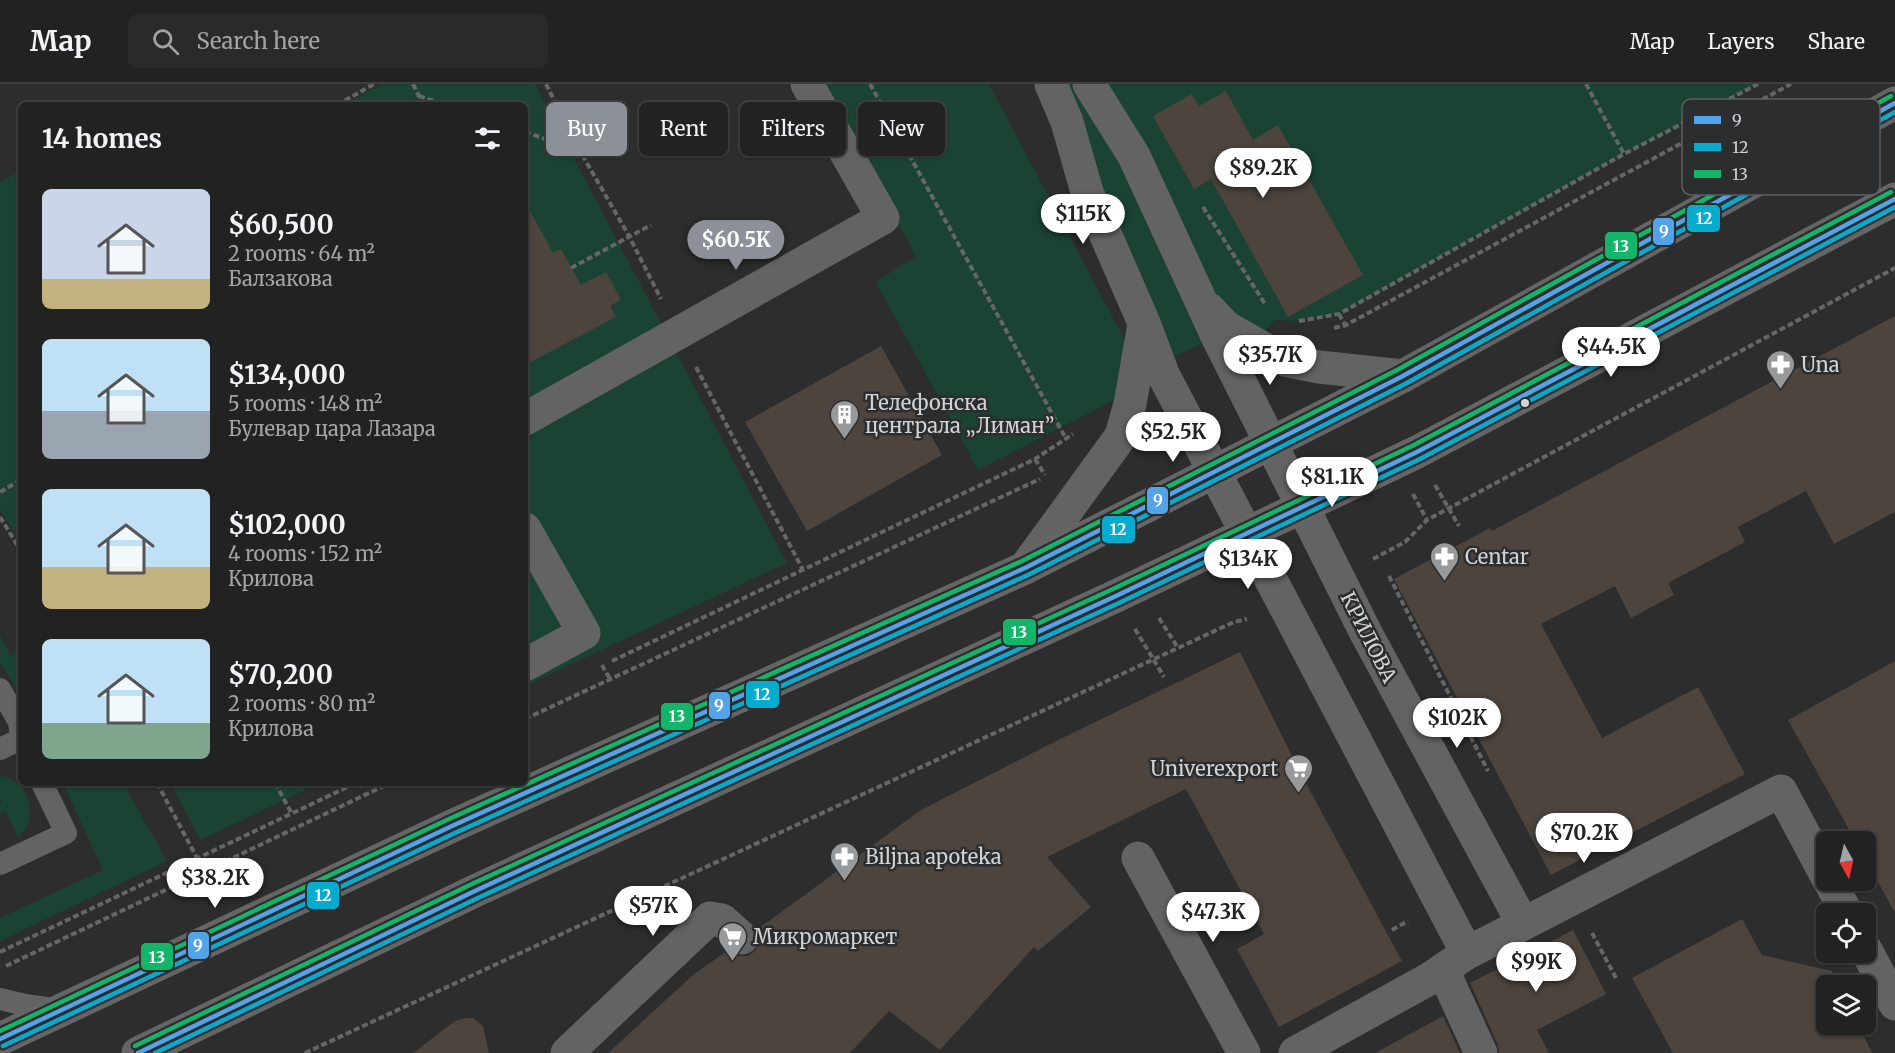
<!DOCTYPE html>
<html lang="en">
<head>
<meta charset="utf-8">
<style>
	:root { --surface:#222; --page:#2a2a2a; --text:#f1f3f6; --muted:#a2a4a5; --line:#3f3f40; --accent:#8c9099 }
	body { margin:0; font-family:Merriweather,serif; background:var(--page); color:var(--text); height:100vh; display:flex; flex-direction:column; font-size:22px; white-space:nowrap }
	* { box-sizing:border-box; margin:0 }
	p { font-size:20px; color:var(--muted) }
	.icon { flex:none; width:33px; height:33px; fill:none; stroke:currentColor; stroke-width:2; stroke-linecap:round; stroke-linejoin:round }
	.map { position:relative; flex:1; overflow:hidden }
	.panel { position:absolute; left:18px; top:18px; width:510px; height:684px; display:flex; flex-direction:column; background:var(--surface); border-radius:9px; box-shadow:0 2px 4px #0004,0 0 0 2px var(--line) }
	.panel>* { flex:none }
	.guide { position:absolute; left:546px; top:18px; width:570px; height:54px; display:flex; gap:12px }
	.needle { width:39px; rotate:172deg }
	.tools { position:absolute; left:1816px; top:747px; display:grid; gap:12px }
	.tools a { display:grid; place-items:center; width:60px; height:60px; border-radius:9px; background:var(--surface); box-shadow:0 2px 4px #0004,0 0 0 2px var(--line); font-size:30px }
	.price { position:absolute; translate:-50% -51px; padding:0 14px; border-radius:21px; background:#fff; color:#222; font-size:20px; line-height:39px; filter:drop-shadow(0 2px 3px #0008) }
	.price::after { content:''; position:absolute; left:50%; top:36px; width:18px; height:14px; margin-left:-9px; background:inherit; clip-path:polygon(0 0,100% 0,50% 100%) }
	.price.on { background:var(--accent); color:#fff }
	ul { padding:0; list-style:none }
	li { display:flex; align-items:center; gap:18px; height:150px; padding:0 24px }
	li span { display:grid; place-items:center; flex:none; width:168px; height:120px; border-radius:9px; color:#555 }
	li>.icon { margin-inline-start:auto }
	span .icon { width:72px; height:72px; fill:#fffc; stroke-width:1 }
	li b { font-size:26px }
	h2 { display:flex; justify-content:space-between; align-items:center; height:72px; padding:0 24px; font-size:26px }
	.pill { padding:0 21px; border-radius:9px; background:var(--surface); box-shadow:0 2px 4px #0004,0 0 0 2px var(--line); font-size:21px; line-height:54px }
	.pill.on { background:var(--accent); color:#fff }
	header { display:flex; align-items:center; gap:36px; box-sizing:border-box; height:84px; padding:0 30px; background:var(--surface); border-bottom:2px solid var(--line) }
	header strong { font-size:28px }
	nav { display:flex; gap:33px; margin-inline-start:auto; font-size:21px }
	.search { width:420px; height:54px; background:var(--page); display:flex; align-items:center; gap:15px; box-sizing:border-box; padding:0 21px; border-radius:9px; color:var(--muted); font-size:22px }
	.map>svg:first-child { display:block }
	.green { fill:#1a4333 }
	.building { fill:#4c443d }
	.lines { fill:none; stroke-linecap:round; stroke-linejoin:round }
	.path { stroke:#666; stroke-width:4; stroke-dasharray:6 3; stroke-linecap:butt }
	.lane { stroke:#636364; stroke-width:22 }
	.street { stroke:#636364; stroke-width:33 }
	.secondary { stroke:#666565; stroke-width:33 }
	.bus-1-casing { stroke:#2c2d2f; stroke-width:9 }
	.bus-2-casing { stroke:#2c2d2f; stroke-width:9 }
	.bus-3-casing { stroke:#2c2d2f; stroke-width:9 }
	.bus-1 { stroke:#53a3e8; stroke-width:4.5 }
	.bus-2 { stroke:#06acd0; stroke-width:4.5 }
	.bus-3 { stroke:#13b569; stroke-width:4.5 }
	.bus-dot { fill:#d2d3d5; stroke:#2c2d2f; stroke-width:2 }
	.labels { text-anchor:middle; dominant-baseline:central; stroke-width:5; stroke-linejoin:round; paint-order:stroke }
	.poi-label { font-size:20px; fill:#d2d3d5; stroke:#2c2d2f; text-anchor:start }
	.street-label { font-size:20px; fill:#d2d3d5; stroke:#2c2d2f }
	.key { fill:#2c2d2f; stroke:#5e5f61; stroke-width:1.5 }
	.key-label { font-size:16px; fill:#d2d3d5 }
	.line-badge { stroke:#2c2d2f; stroke-width:2 }
	.badge-label { font-size:16px; text-anchor:middle; font-weight:bold; fill:#fff }
</style>
</head>
<body>
<header>
<strong>Map</strong>
<div class="search"><svg class="icon" aria-label="search" viewBox="0 0 24 24"><circle cx="10" cy="10" r="6"/><path d="M15 15l6 6"/></svg>Search here</div>
<nav><a>Map</a><a>Layers</a><a>Share</a></nav>
</header>
<div class="map">
<svg width="1895" height="969" viewBox="0 0 1895 969">
	<rect width="100%" height="100%" fill="#2d2d2e"/>
	<path class="green" d="M381 0H535L787 479 525 602V21H345Z
		M820 0H989L1128 262 1125 288 1114 316 978 386 876 198 916 172Z
		M1051 0H1758L1624 70 1339 230 1300 237 1275 236 1262 250 1217 252 1159 280Z
		M21 86V460L0 425V98Z
		M21 549V614L0 578V552L12 573Z
		M0 692C23 693 37 722 27 742 25 746 21 750 18 754L6 727 0 729V719L2 718 0 714Z
		M63 699H123L167 777 0 857V834L103 786Z
		M171 699H320L200 756Z"/>
	<path class="building" d="M1226 7 1253 56 1278 41 1363 191 1288 233 1211 95 1194 105 1153 32 1192 10 1199 22Z
		M525 118 553 169 561 165 581 201 606 188 621 216 610 222 616 233 525 281Z
		M1895 232V428L1834 460 1806 407 1738 443 1745 458 1668 499 1674 511 1631 534 1615 502 1541 540 1602 654 1698 603 1745 690 1551 791 1394 495 1490 444 1492 447Z
		M881 262 942 371 807 447 745 338Z
		M1240 568 1300 688 1402 877 1279 943 1237 865 1264 850 1186 705 1047 773 1091 823 1038 867 1034 863 940 966 889 927 850 969H608L693 891 728 866 739 872H748L755 867 760 857 758 845 921 726 1058 656Z
		M1895 577V829L1866 776V758H1856L1788 636Z
		M1742 835 1762 871 1832 887 1839 902H1827V940H1858L1872 969H1673L1632 894Z
		M1573 846 1606 910 1537 946 1549 969H1499L1498 961 1470 899Z
		M1443 932 1460 969H1375Z
		M465 934H473L483 942 489 969H413L455 937Z"/>
	<g class="lines">
		<path class="path" d="M413 0 419 12 415 21
			M546 0 580 67 602 55
			M870 0 1065 353
			M1586 0 1624 70
			M419 12 446 21
			M337 21 374 0
			M525 48 580 67 629 152 661 215
			M1203 123 1265 220
			M571 184 651 141
			M1339 230 1346 243
			M1299 237 1339 230 1624 70 1758 0
			M1334 244 1346 241 1791 0
			M696 283 803 486
			M1035 375 1045 391
			M1435 401 1459 442
			M0 408 21 396
			M1413 410 1427 436
			M0 433 21 467
			M1373 475 1405 458 1427 436 1895 184
			M1389 492 1488 687
			M1159 534 1178 564
			M1135 545 1164 593
			M612 577 1035 375 1073 350
			M602 581 610 595
			M525 635 1040 395
			M157 699 197 774
			M275 699 292 730
			M1392 846 1408 837
			M1592 849 1617 896
			M0 868 356 699
			M6 882 390 699
			M305 969 1234 538 1247 535"/>
		<path class="lane" d="M0 605 19 638 21 655
			M0 665 21 655
			M0 780 66 749 42 699
			M0 915 25 921 60 926"/>
		<path class="street" d="M1051 0 1067 38 1087 108 1144 239 1164 292 1467 869
			M1089 0 1134 72 1217 252 1366 549 1523 840
			M1209 225 1226 243 1284 276 1319 283 1403 292
			M525 335 883 134 807 0
			M525 445 584 549 525 581
			M1025 484 1121 352 1130 320 1144 240
			M1138 774 1244 969
			M1829 796 1847 830
			M1866 866 1895 920
			M1443 886 1481 969
			M567 969 710 834 722 836 742 854
			M1295 969 1429 895 1467 869 1781 707 1827 793"/>
		<path class="secondary" d="M0 955 452 742 1025 484 1403 292 1895 19
			M138 969 477 806 1116 512 1417 368 1895 115"/>
		<defs>
			<path id="bus-1" d="M0 955 452 742 1025 484 1403 292 1895 19
				M138 969 477 806 1116 512 1417 368 1895 115"/>
			<path id="bus-2" d="M3 962 455 749 1028 491 1407 299 1895 28
				M155 969 480 813 1119 519 1420 375 1895 123"/>
			<path id="bus-3" d="M0 947 449 735 1022 477 1399 285 1891 12
				M135 962 474 799 1113 505 1414 361 1891 108"/>
		</defs>
		<use href="#bus-1" class="bus-1-casing"/>
		<use href="#bus-2" class="bus-2-casing"/>
		<use href="#bus-3" class="bus-3-casing"/>
		<use href="#bus-1" class="bus-1"/>
		<use href="#bus-2" class="bus-2"/>
		<use href="#bus-3" class="bus-3"/>
	</g>
	<defs>
		<symbol id="pharmacy-pin" viewBox="-11 -11 22 30"><path d="M0 17L-7.5 6A9.5 9.5 0 1 1 7.5 6Z" fill="#98999b" stroke="#2c2d2f"/><path d="M-2-6h4v4h4v4h-4v4h-4v-4h-4v-4h4Z" fill="#fff"/></symbol>
		<symbol id="building-pin" viewBox="-11 -11 22 30"><path d="M0 17L-7.5 6A9.5 9.5 0 1 1 7.5 6Z" fill="#98999b" stroke="#2c2d2f"/><path d="M-4-6H4V6H1V3H-1V6H-4ZM-2.5-4.3h1.7v1.8h-1.7ZM.8-4.3h1.7v1.8H.8ZM-2.5-1h1.7V.8h-1.7ZM.8-1h1.7V.8H.8Z" fill="#fff"/></symbol>
		<symbol id="supermarket-pin" viewBox="-11 -11 22 30"><path d="M0 17L-7.5 6A9.5 9.5 0 1 1 7.5 6Z" fill="#98999b" stroke="#2c2d2f"/><path d="M-6-5.5h2.5l.6 2H6L4.5 2H-2.5L-4.4-4H-6ZM-1.5 3.2a1.3 1.3 0 1 0 .1 0ZM3 3.2a1.3 1.3 0 1 0 .1 0Z" fill="#fff"/></symbol>
	</defs>
	<g fill-rule="evenodd">
		<use href="#pharmacy-pin" x="1764" y="264" width="33" height="45"/>
		<use href="#building-pin" x="828" y="314" width="33" height="45"/>
		<use href="#pharmacy-pin" x="1428" y="456" width="33" height="45"/>
		<use href="#supermarket-pin" x="1282" y="668" width="33" height="45"/>
		<use href="#pharmacy-pin" x="828" y="756" width="33" height="45"/>
		<use href="#supermarket-pin" x="716" y="836" width="33" height="45"/>
	</g>
	<circle class="bus-dot" cx="1525" cy="319" r="5"/>
	<g class="labels">
		<g class="poi-label">
			<text x="1801" y="280">Una</text>
			<text x="865" y="318">Телефонска<tspan x="865" dy="23">централа „Лиман”</tspan></text>
			<text x="1465" y="472">Centar</text>
			<text x="1278" y="684" text-anchor="end">Univerexport</text>
			<text x="865" y="772">Biljna apoteka</text>
			<text x="753" y="852">Микромаркет</text>
		</g>
		<g class="street-label">
			<text transform="translate(1369 553) rotate(63)">КРИЛОВА</text>
		</g>
	</g>
	<rect x="1682" y="15" width="198" height="96" rx="9" class="key"/>
	<rect x="1694" y="32" width="27" height="8" fill="#53a3e8"/>
	<rect x="1694" y="59" width="27" height="8" fill="#06acd0"/>
	<rect x="1694" y="86" width="27" height="8" fill="#13b569"/>
	<g class="key-label">
		<text x="1732" y="42">9</text>
		<text x="1732" y="69">12</text>
		<text x="1732" y="96">13</text>
	</g>
	<g class="line-badge">
		<rect x="1686" y="120" width="35" height="29" rx="6" fill="#06acd0"/>
		<rect x="1652" y="133" width="23" height="29" rx="6" fill="#53a3e8"/>
		<rect x="1604" y="147" width="34" height="29" rx="6" fill="#13b569"/>
		<rect x="1146" y="402" width="23" height="29" rx="6" fill="#53a3e8"/>
		<rect x="1101" y="431" width="35" height="29" rx="6" fill="#06acd0"/>
		<rect x="1002" y="534" width="35" height="28" rx="6" fill="#13b569"/>
		<rect x="745" y="596" width="35" height="29" rx="6" fill="#06acd0"/>
		<rect x="708" y="607" width="23" height="29" rx="6" fill="#53a3e8"/>
		<rect x="660" y="618" width="34" height="29" rx="6" fill="#13b569"/>
		<rect x="306" y="797" width="34" height="29" rx="6" fill="#06acd0"/>
		<rect x="187" y="847" width="23" height="29" rx="6" fill="#53a3e8"/>
		<rect x="140" y="858" width="34" height="29" rx="6" fill="#13b569"/>
	</g>
	<g class="badge-label">
		<text x="1704" y="140">12</text>
		<text x="1664" y="153">9</text>
		<text x="1621" y="168">13</text>
		<text x="1158" y="422">9</text>
		<text x="1118" y="451">12</text>
		<text x="1019" y="554">13</text>
		<text x="762" y="616">12</text>
		<text x="719" y="627">9</text>
		<text x="677" y="638">13</text>
		<text x="323" y="817">12</text>
		<text x="198" y="867">9</text>
		<text x="157" y="879">13</text>
	</g>
</svg>
<div class="tools">
<a><svg class="needle" viewBox="-14 -14 28 28"><path d="M0-13l5 13h-10z" fill="#e53935"/><path d="M0 13l5-13h-10z" fill="#a2a4a5"/></svg></a>
<a><svg class="icon" aria-label="locate" viewBox="0 0 24 24"><circle cx="12" cy="12" r="6"/><path d="M12 2v4M12 18v4M2 12h4M18 12h4"/></svg></a>
<a><svg class="icon" aria-label="layers" viewBox="0 0 24 24"><path d="M12 4l9 5-9 5-9-5zM3 14l9 5 9-5"/></svg></a>
</div>
<b class="price" style="left:1263px;top:115px">$89.2K</b>
<b class="price" style="left:1083px;top:161px">$115K</b>
<b class="price on" style="left:736px;top:187px">$60.5K</b>
<b class="price" style="left:1611px;top:294px">$44.5K</b>
<b class="price" style="left:1270px;top:302px">$35.7K</b>
<b class="price" style="left:1173px;top:379px">$52.5K</b>
<b class="price" style="left:1332px;top:424px">$81.1K</b>
<b class="price" style="left:1248px;top:506px">$134K</b>
<b class="price" style="left:1457px;top:665px">$102K</b>
<b class="price" style="left:1584px;top:780px">$70.2K</b>
<b class="price" style="left:215px;top:825px">$38.2K</b>
<b class="price" style="left:653px;top:853px">$57K</b>
<b class="price" style="left:1213px;top:859px">$47.3K</b>
<b class="price" style="left:1536px;top:909px">$99K</b>
<div class="guide">
<a class="pill on">Buy</a>
<a class="pill">Rent</a>
<a class="pill">Filters</a>
<a class="pill">New</a>
</div>
<section class="panel">
<h2>14 homes<svg class="icon" aria-label="filters" viewBox="0 0 24 24"><path d="M4 7h16M4 17h16"/><circle cx="9" cy="7" r="2"/><circle cx="15" cy="17" r="2"/></svg></h2>
<ul>
<li><span style="background:linear-gradient(#c9d6e8 75%,#c2b280 0)"><svg class="icon" aria-label="home" viewBox="0 0 24 24"><path d="M3 11l9-7 9 7M6 9v11h12V9"/></svg></span><div><b>$60,500</b><p>2 rooms · 64 m²</p><p>Балзакова</p></div></li>
<li><span style="background:linear-gradient(#bfe0f5 60%,#9aa5b1 0)"><svg class="icon" aria-label="home" viewBox="0 0 24 24"><path d="M3 11l9-7 9 7M6 9v11h12V9"/></svg></span><div><b>$134,000</b><p>5 rooms · 148 m²</p><p>Булевар цара Лазара</p></div></li>
<li><span style="background:linear-gradient(#bfe0f5 65%,#c2b280 0)"><svg class="icon" aria-label="home" viewBox="0 0 24 24"><path d="M3 11l9-7 9 7M6 9v11h12V9"/></svg></span><div><b>$102,000</b><p>4 rooms · 152 m²</p><p>Крилова</p></div></li>
<li><span style="background:linear-gradient(#bfe0f5 70%,#7fa58c 0)"><svg class="icon" aria-label="home" viewBox="0 0 24 24"><path d="M3 11l9-7 9 7M6 9v11h12V9"/></svg></span><div><b>$70,200</b><p>2 rooms · 80 m²</p><p>Крилова</p></div></li>
</ul>
</section>
</div>
</body>
</html>
